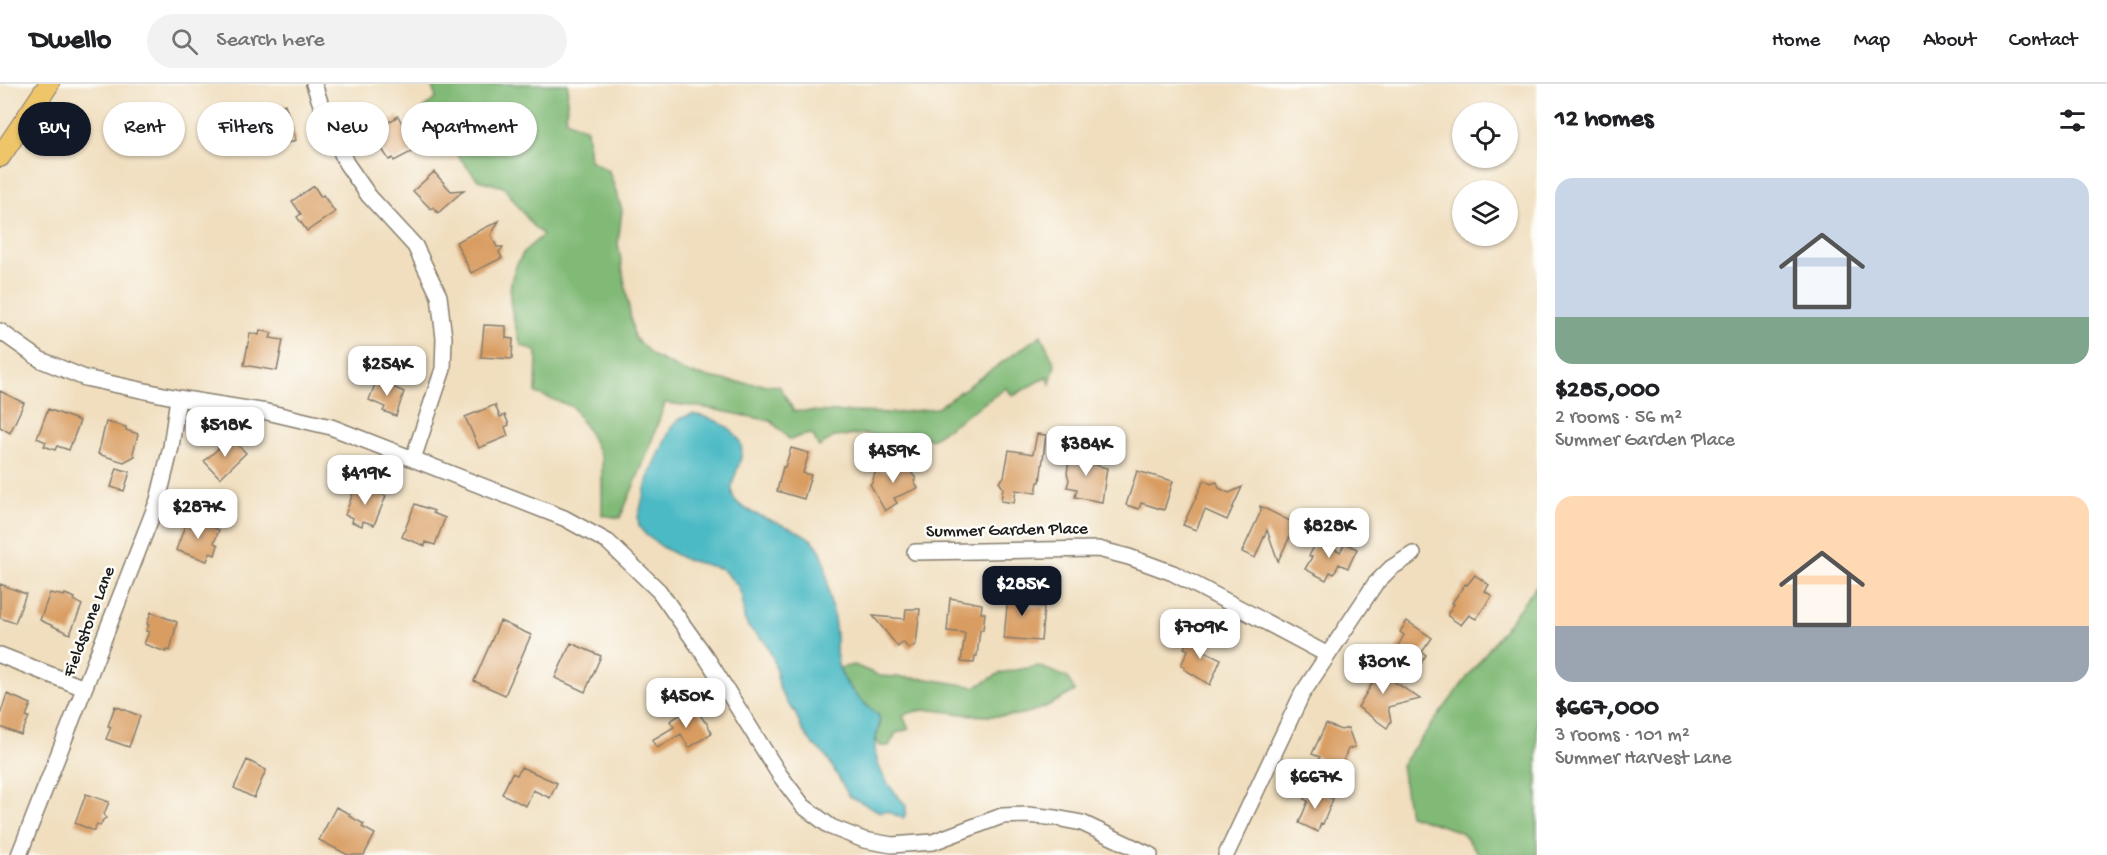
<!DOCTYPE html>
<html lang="en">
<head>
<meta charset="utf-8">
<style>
	:root { --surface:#fff; --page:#f2f2f2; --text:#202124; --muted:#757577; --line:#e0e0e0; --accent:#111827 }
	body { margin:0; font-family:"Gochi Hand",sans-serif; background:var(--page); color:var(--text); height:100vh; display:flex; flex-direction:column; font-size:22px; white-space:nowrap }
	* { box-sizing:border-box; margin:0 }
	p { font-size:20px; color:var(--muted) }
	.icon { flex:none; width:33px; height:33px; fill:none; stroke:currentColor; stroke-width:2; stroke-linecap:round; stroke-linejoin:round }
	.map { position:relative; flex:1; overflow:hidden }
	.drawer { display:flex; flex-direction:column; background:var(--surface); width:570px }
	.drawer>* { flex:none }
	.banner { position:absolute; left:18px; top:18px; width:570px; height:54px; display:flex; gap:12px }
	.fabs { position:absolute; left:1452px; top:18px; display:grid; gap:12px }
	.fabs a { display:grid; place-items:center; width:66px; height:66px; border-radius:50%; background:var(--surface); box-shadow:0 2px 4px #0004; font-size:30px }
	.price { position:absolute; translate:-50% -51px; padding:0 14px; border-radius:12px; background:#fff; color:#222; font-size:20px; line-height:39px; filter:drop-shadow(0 2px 3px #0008) }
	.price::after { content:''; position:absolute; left:50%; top:36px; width:18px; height:14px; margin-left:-9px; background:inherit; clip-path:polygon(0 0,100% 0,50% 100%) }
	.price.on { background:var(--accent); color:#fff }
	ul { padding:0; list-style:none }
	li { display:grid; align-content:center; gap:12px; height:318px; padding:0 18px }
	li span { display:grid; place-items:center; height:186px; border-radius:18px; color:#555 }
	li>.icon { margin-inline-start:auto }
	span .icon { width:108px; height:108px; fill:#fffc; stroke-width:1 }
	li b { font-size:26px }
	h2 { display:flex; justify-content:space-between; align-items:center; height:72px; padding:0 18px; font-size:26px }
	.pill { padding:0 21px; border-radius:27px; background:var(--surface); box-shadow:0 2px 4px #0004; font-size:21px; line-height:54px }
	.pill.on { background:var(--accent); color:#fff }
	header { display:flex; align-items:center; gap:36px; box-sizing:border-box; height:84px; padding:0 30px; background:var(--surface); border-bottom:2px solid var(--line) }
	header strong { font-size:28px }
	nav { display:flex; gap:33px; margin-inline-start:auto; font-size:21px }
	.search { width:420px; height:54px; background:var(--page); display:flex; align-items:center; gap:15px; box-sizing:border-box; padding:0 21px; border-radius:33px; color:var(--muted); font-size:22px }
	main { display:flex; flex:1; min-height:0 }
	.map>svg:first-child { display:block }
	.forest { fill:#81ba77; stroke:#4e6b4a; stroke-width:1.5 }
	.water { fill:#4cbac4; stroke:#346b70; stroke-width:1.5 }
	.building { fill:#d99d62 }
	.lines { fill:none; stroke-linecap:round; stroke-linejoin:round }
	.minor-casing { stroke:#867d6d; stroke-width:18 }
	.major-casing { stroke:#867d6d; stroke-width:22 }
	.minor { stroke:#fff; stroke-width:15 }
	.major { stroke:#eec569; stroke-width:20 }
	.labels { text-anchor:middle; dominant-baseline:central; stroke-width:5; stroke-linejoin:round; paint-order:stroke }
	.street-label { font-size:18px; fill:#1c1c1c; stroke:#fdfcf7 }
</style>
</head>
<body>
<header>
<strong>Dwello</strong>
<div class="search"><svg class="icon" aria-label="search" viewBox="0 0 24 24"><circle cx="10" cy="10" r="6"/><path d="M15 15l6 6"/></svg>Search here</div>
<nav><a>Home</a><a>Map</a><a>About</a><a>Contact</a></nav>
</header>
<main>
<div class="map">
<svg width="1537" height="771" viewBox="0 0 1537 771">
	<rect width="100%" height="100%" fill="#fdfcf7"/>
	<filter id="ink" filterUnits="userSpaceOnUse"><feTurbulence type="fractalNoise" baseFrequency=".0167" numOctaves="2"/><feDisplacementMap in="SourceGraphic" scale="12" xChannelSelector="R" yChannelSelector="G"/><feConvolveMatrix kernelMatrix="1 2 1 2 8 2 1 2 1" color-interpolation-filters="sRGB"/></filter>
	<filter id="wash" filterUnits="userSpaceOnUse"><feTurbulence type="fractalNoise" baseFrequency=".008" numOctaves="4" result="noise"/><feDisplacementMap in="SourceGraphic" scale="24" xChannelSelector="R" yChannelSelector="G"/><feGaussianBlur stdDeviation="1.35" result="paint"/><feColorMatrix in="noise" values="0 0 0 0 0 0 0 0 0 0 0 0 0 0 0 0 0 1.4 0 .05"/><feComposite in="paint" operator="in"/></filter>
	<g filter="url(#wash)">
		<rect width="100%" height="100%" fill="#f0debe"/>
		<path class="forest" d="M431 0H568L566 36 587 45 590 76 609 87 622 126 618 160 634 253 653 272 688 289 735 298 779 302 794 327 896 329 937 324 1041 251 1055 280 1050 300 1047 292 1013 312 1006 304 932 355 863 350 834 353 819 363 812 350 800 352 790 356 771 337 707 324 665 319 646 373 620 434 602 431V375L589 349 573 323 536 309 537 268 521 261C511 229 502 202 522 171 527 163 537 157 543 151L532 141 504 103 478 96 444 55 426 46 424 24 436 14Z
			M1537 501V771H1480L1461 748 1409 731 1401 681Z
			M854 581 880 592 928 595 976 603 1000 589 1038 582 1067 593 1075 607C1049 622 1031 632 1000 632 988 632 974 632 962 630 941 627 922 622 903 632L909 645 896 649 889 662H880L876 655 880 641 879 632C863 618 846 604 839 584Z"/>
		<path class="water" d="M692 330C712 333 747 346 741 373 739 386 726 404 735 416 749 435 804 441 818 463 826 474 826 489 828 502 829 516 834 529 835 543 837 553 835 564 837 575 840 599 860 617 879 632 881 645 874 652 875 664 876 686 891 706 906 721V729L903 734 886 727 880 728 849 712 826 672 813 660 802 646 795 628 788 620 780 606 774 577 769 566 765 558 748 543 744 534 742 512 737 501 722 485 684 475 664 464 646 451 639 442 638 433 648 394 671 344 679 335Z"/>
		<g id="blocks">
			<path class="building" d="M285 20 296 56 274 64 269 50 264 49 262 42 259 43 255 33Z
				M398 32 404 43 413 44 418 53 412 57 417 65 394 77 393 74 389 76 372 49Z
				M434 88 451 107 464 106 438 129 433 123 431 125 413 107Z
				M314 102 321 113 323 111 335 128 307 147 297 133 301 130 292 117Z
				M499 137 491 151 497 163H503L499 168 502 174 471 189 456 158Z
				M484 241 506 242V254L513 255 512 275 481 273Z
				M260 246 272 249 270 254 283 256 277 287 244 281 250 249 259 251Z
				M379 290 384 299 404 308 396 332 383 327 385 323 369 316Z
				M0 307 24 319 10 349 0 343Z
				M495 321 500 333 505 331 509 341 505 343 508 352 479 364 465 333Z
				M48 325 80 337 69 366 57 362 55 366 44 362 46 358 37 354Z
				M106 338 126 343V346L138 350 133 369 135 372 124 378 98 370Z
				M1037 350 1046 351 1040 398H1038L1036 409 1016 406 1014 419 1001 417 1003 404 999 398 1004 393 1009 366 1033 370Z
				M234 357 246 369 220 394 204 377 225 359 228 362Z
				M791 364 809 369 803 389 811 391 804 415 777 407 783 383H785Z
				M1071 365 1085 368 1083 378 1107 384 1102 418 1075 413 1077 405 1067 403 1069 396 1067 389Z
				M901 374 916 395 914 397 918 404 894 414 897 419 885 427 870 400 872 399 875 389 880 386 890 389 894 377Z
				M117 384 130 388 124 407 111 403Z
				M1137 387 1173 397 1164 426 1141 419 1139 425 1126 421Z
				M1204 396 1211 400 1217 398 1219 404 1229 409 1242 403 1227 436 1205 426 1196 446 1183 441Z
				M356 401 386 412 374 441 363 437 362 442 352 438 353 434 345 431Z
				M415 420 434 427 433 429 445 434 435 461 426 458 425 462 402 453Z
				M1260 422 1296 440 1278 477 1267 446 1255 474 1242 468 1261 427Z
				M188 434 219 446 214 459 218 461 215 471 210 469 207 477 176 466Z
				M1321 457 1340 468 1345 459 1357 465 1348 484 1339 480 1334 490 1330 488 1326 496 1305 485 1312 473 1309 472 1315 461 1317 463Z
				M1475 491 1489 501 1485 507 1492 512 1476 535 1469 531 1461 541 1448 532V529L1454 520 1452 519 1465 500 1467 501Z
				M0 500 26 510 15 539 0 534Z
				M1009 501 1024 502 1022 522 1044 523 1041 557 1004 554Z
				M50 509 64 512 65 510 75 514 74 516 82 521 70 550 40 536Z
				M950 514 982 520 981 529H985L983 546H980L977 572H975L974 579 961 578 965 549 947 547Z
				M906 525H920L916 560 909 565 903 558 898 563 873 532 905 535Z
				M151 528 177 538 170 567 167 566 166 568 144 560 149 548 146 547 149 541 147 540Z
				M500 537 531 551 505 611 474 597Z
				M1407 537 1432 554 1422 568 1426 571 1420 581 1416 578 1412 584 1393 571 1404 551 1400 548Z
				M1191 548 1203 554 1198 564 1221 575 1210 601 1184 585 1185 583 1181 581 1188 566 1184 564Z
				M571 559 601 572 585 608 555 594Z
				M1365 578 1420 615 1388 623 1391 637 1387 644 1358 623 1373 598 1359 588Z
				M7 610 31 620 26 632 29 633 21 651 0 643V631Z
				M115 622 140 632 129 663 106 655 111 643 108 642Z
				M694 622 705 638H706L712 649 689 664 681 650 657 664 652 656 674 643 670 637Z
				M1326 640 1341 646 1348 644 1355 663 1348 665 1339 687 1318 677 1320 673 1312 670Z
				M247 676 266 686 254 714 234 704Z
				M521 683 557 699 550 714 533 706 526 722 502 710 512 689 517 691Z
				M1309 704 1333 715 1323 740 1321 739 1318 748 1299 739 1308 717 1304 715Z
				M86 710 109 718 104 730 106 734 103 736 100 742 97 740 94 747 75 739Z
				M336 723 350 730 349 732 364 740 362 743 375 750 364 771H348L319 756Z"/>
		</g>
	</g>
	<g filter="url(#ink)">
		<use href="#blocks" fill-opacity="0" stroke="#867d6d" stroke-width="1.5"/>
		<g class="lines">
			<defs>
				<path id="minor" d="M314 0 322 24 346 79 369 112 415 162 439 212 444 254 443 285 413 375
					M0 247 41 276 85 294 178 314 267 328 331 343 564 434 608 458 659 507 708 576 779 690 803 722 831 743 864 756 892 761 933 758 1002 732 1028 731 1056 734 1082 739 1150 771
					M915 468 1098 465 1129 473 1173 489 1328 571
					M0 571 84 604
					M19 771 158 416 171 363 178 314
					M1226 771 1302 610 1375 500 1391 484 1413 470"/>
				<path id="major" d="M0 73 49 0"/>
			</defs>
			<use href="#minor" class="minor-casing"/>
			<use href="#major" class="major-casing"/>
			<use href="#minor" class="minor"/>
			<use href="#major" class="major"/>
		</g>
	</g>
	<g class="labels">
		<g class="street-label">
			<text transform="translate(1007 447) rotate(-1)">Summer Garden Place</text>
			<text transform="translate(90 538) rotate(-69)">Fieldstone Lane</text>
		</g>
	</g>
</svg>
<div class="fabs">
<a><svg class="icon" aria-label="locate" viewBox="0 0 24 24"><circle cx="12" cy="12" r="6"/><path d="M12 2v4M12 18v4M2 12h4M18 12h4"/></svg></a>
<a><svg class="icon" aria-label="layers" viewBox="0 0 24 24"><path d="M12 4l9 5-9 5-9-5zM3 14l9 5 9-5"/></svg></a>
</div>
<b class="price" style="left:387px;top:313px">$254K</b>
<b class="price" style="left:225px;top:374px">$518K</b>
<b class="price" style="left:1086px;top:393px">$384K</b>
<b class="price" style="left:893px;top:400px">$459K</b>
<b class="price" style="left:365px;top:422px">$419K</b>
<b class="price" style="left:198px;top:456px">$287K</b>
<b class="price" style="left:1329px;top:475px">$828K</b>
<b class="price on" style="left:1022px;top:533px">$285K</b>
<b class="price" style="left:1200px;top:576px">$709K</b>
<b class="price" style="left:1383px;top:611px">$301K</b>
<b class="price" style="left:686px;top:645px">$450K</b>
<b class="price" style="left:1315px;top:726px">$667K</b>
<div class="banner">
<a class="pill on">Buy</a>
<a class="pill">Rent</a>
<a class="pill">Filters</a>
<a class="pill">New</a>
<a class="pill">Apartment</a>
</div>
</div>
<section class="drawer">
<h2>12 homes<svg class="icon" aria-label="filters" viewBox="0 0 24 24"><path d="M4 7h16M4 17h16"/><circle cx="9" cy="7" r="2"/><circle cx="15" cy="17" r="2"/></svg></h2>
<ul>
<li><span style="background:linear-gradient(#c9d6e8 75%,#7fa58c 0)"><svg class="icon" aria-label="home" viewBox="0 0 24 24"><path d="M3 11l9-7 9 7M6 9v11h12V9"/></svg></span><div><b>$285,000</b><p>2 rooms · 56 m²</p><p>Summer Garden Place</p></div></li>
<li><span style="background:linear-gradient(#ffd9b3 70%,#9aa5b1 0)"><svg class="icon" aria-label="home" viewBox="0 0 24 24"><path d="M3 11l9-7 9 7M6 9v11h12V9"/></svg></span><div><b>$667,000</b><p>3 rooms · 101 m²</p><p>Summer Harvest Lane</p></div></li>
</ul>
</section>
</main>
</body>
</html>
